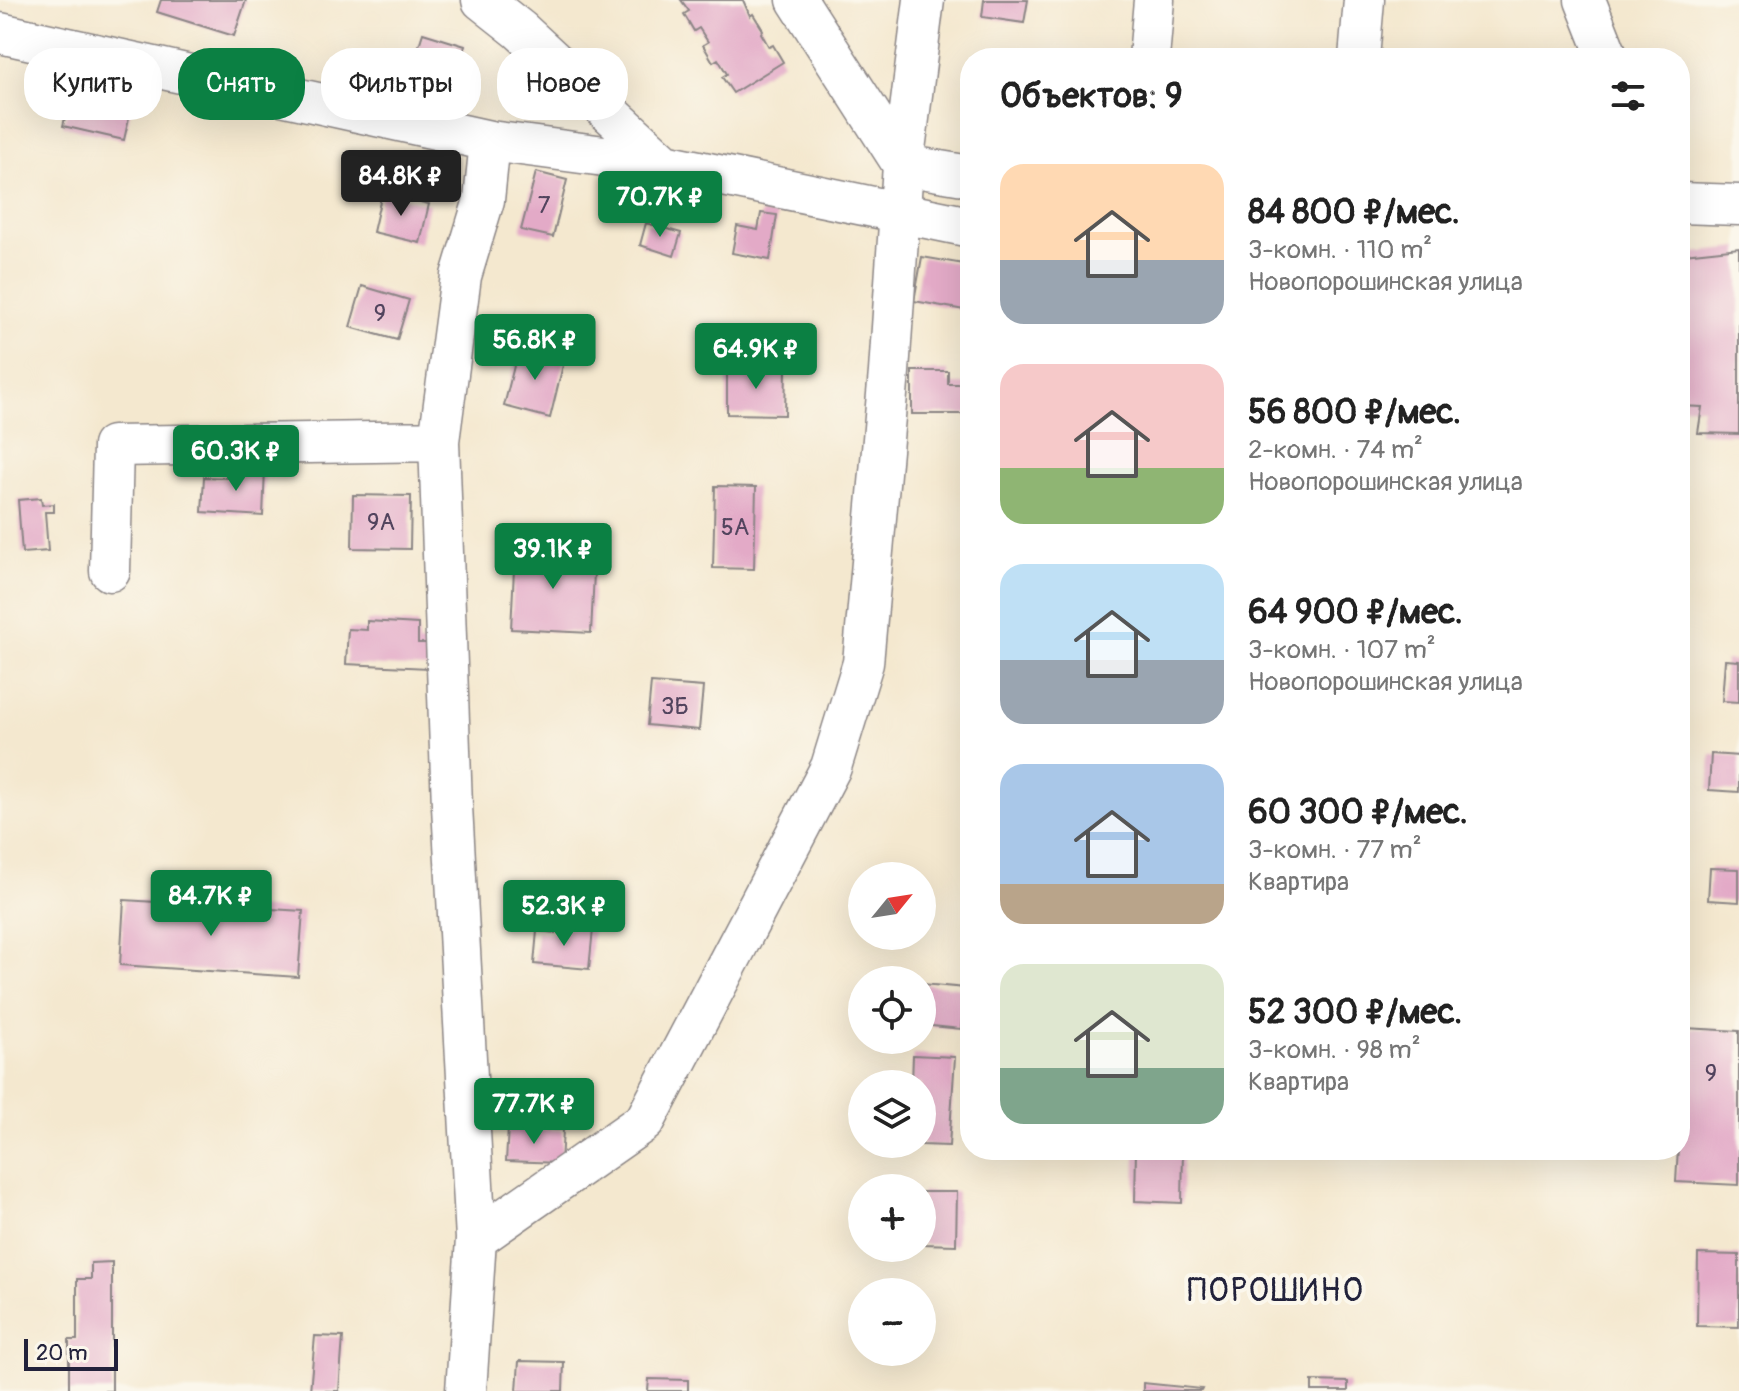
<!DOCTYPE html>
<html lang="ru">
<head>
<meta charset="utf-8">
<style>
	:root { --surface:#fff; --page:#f6f6f6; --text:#222; --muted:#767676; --accent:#0b8043 }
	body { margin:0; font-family:Pangolin,sans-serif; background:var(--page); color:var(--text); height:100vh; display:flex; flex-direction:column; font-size:30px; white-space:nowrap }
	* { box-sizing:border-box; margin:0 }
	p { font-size:26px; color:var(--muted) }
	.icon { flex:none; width:44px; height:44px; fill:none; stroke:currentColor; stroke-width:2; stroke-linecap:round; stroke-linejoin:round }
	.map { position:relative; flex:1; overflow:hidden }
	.sheet { position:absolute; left:960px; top:48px; width:730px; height:1112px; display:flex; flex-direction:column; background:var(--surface); border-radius:32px; box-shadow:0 8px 32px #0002 }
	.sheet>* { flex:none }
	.banner { position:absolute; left:24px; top:48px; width:760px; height:72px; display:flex; gap:16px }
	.needle { width:52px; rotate:60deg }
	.tools { position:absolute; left:848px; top:862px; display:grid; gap:16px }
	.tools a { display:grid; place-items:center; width:88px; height:88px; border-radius:50%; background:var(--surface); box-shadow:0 8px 32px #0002; font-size:40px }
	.scale { position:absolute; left:24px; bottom:20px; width:94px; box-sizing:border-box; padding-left:8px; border:4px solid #22223b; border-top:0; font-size:22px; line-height:28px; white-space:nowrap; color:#22223b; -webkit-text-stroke:6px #fbf7ec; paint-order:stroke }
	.price { position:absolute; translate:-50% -68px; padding:0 18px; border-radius:8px; background:var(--accent); color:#fff; font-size:26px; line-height:52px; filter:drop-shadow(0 2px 4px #0008) }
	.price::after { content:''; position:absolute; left:50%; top:48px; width:24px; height:18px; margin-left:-12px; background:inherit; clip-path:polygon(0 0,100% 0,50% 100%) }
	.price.on { background:#222; color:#fff }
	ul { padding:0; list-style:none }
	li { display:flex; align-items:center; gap:24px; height:200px; padding:0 40px }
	li span { display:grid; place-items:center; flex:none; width:224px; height:160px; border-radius:24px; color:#555 }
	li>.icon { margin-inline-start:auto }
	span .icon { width:96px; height:96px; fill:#fffc; stroke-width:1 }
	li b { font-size:34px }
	h2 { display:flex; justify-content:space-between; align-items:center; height:96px; padding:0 40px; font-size:34px }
	.tag { padding:0 28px; border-radius:32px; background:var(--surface); box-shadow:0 8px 32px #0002; font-size:28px; line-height:72px }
	.tag.on { background:var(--accent); color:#fff }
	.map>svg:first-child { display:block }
	.building { fill:#e3aac7 }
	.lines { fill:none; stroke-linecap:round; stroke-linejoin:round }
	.minor-casing { stroke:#8b8585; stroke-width:43 }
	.minor { stroke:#fff; stroke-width:40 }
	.labels { text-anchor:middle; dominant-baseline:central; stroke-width:8; stroke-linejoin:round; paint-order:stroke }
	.number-label { font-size:24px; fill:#52445e }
	.quarter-label { font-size:32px; letter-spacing:2px; fill:#22223b; stroke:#fbf7ec }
</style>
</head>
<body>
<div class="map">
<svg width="1739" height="1391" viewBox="0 0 1739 1391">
	<rect width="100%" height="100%" fill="#fbf7ec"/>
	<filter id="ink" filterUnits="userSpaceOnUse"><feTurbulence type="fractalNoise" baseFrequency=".0125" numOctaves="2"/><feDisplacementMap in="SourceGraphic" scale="16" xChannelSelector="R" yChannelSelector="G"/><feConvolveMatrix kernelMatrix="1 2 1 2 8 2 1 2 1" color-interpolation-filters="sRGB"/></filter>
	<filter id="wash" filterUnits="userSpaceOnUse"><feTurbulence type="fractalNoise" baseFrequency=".006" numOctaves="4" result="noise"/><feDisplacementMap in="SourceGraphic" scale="32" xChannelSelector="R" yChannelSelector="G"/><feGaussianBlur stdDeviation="1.8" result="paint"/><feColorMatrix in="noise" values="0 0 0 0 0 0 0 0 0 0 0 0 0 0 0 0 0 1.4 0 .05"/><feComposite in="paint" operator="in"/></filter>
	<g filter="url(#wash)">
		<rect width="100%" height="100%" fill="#f4e8cf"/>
		<g id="blocks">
			<path class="building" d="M161 0H246L234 36 157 12Z
				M681 0H743L750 16 753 14 763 30 761 33 769 47 773 45 783 62 733 93 722 77 727 74 718 59 713 62 703 45 708 42 699 28 694 31 684 14 689 11Z
				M984 0H1028L1024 23 982 17Z
				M423 33 465 46 452 87 410 74Z
				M75 77 135 91 124 140 63 126Z
				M536 172 567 180 553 237 521 230Z
				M382 193 429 204 420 243 373 232Z
				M761 213 777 215 770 260 732 253 737 226 758 230Z
				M646 223 681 233 674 256 640 245Z
				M1739 248V434L1698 433 1702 407 1680 406V285L1684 254Z
				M922 257 970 265V311L914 301Z
				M362 286 409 300 397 340 350 327Z
				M519 346 565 357 550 418 504 406Z
				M727 367 786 368 785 415 727 414Z
				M912 371H948V384H970V414H912Z
				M229 467 265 469 263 516 202 512 204 477 228 478Z
				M715 486 756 487 754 569 713 568Z
				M353 495 411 496 410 549 352 548Z
				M41 498 42 505 54 504V512H45L48 551 22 553 18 500Z
				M515 550 595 553 591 633 511 629Z
				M367 621 418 624V643H429L428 668 346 664 348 629 367 630Z
				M1725 660 1739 661V702L1722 701Z
				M651 683 703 687 699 730 647 725Z
				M1711 754 1739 756V792L1709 790Z
				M1710 868 1739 869V902L1708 900Z
				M124 900 303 911 298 977 120 965Z
				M555 926 593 929 589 969 534 964 537 931 555 933Z
				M922 984 965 988 961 1029 922 1025Z
				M1685 1028 1739 1031V1185L1676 1182Z
				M913 1055 955 1057 949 1146 922 1145V1084H912Z
				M508 1128 563 1130 561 1163 506 1161Z
				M1136 1150H1183L1182 1203 1135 1201Z
				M922 1192H957L956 1245 922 1244Z
				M1698 1254 1739 1255V1327L1697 1326Z
				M112 1262V1391H69V1340H77V1279H91V1263Z
				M315 1336 343 1337 339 1391H310Z
				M519 1361 564 1362 563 1391H517Z
				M649 1379 688 1380V1391H648Z
				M1312 1381 1348 1382V1391H1312Z
				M1143 1383 1202 1389 1201 1391H1143Z"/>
		</g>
	</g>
	<g filter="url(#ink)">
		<use href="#blocks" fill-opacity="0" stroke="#8b8585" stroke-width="2"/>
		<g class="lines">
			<defs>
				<path id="minor" d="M482 0 520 30 665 164
					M924 0 903 165 970 176
					M1585 0 1608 58
					M0 33 490 141 665 164 970 227
					M1149 58 1154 0
					M1359 58 1364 0
					M1680 203 1739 205
					M110 571 113 446 439 441
					M476 1239 645 1121 831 767 863 663 889 372 903 165 797 0
					M466 1391 476 1239 452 806 439 441 461 276 484 200 490 141"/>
			</defs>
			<use href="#minor" class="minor-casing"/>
			<use href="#minor" class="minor"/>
		</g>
	</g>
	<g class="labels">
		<g class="number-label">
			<text x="544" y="205">7</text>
			<text x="380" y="313">9</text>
			<text x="381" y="522">9А</text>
			<text x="735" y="527">5А</text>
			<text x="675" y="706">3Б</text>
			<text x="1711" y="1073">9</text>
		</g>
		<g class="quarter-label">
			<text x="1276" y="1291">ПОРОШИНО</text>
		</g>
	</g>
</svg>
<div class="tools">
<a><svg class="needle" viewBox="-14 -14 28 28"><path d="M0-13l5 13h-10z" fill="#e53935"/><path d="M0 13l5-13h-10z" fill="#767676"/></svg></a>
<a><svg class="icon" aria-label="locate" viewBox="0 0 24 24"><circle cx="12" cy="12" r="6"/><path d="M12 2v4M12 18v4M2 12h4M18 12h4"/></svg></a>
<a><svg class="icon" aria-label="layers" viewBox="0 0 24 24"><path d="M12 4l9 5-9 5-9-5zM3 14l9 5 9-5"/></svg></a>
<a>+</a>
<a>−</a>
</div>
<div class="scale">20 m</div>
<b class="price on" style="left:401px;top:218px">84.8K ₽</b>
<b class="price" style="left:660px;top:239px">70.7K ₽</b>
<b class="price" style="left:535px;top:382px">56.8K ₽</b>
<b class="price" style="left:756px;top:391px">64.9K ₽</b>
<b class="price" style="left:236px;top:493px">60.3K ₽</b>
<b class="price" style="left:553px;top:591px">39.1K ₽</b>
<b class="price" style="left:211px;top:938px">84.7K ₽</b>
<b class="price" style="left:564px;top:948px">52.3K ₽</b>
<b class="price" style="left:534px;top:1146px">77.7K ₽</b>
<div class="banner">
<a class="tag">Купить</a>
<a class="tag on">Снять</a>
<a class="tag">Фильтры</a>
<a class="tag">Новое</a>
</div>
<section class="sheet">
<h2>Объектов: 9<svg class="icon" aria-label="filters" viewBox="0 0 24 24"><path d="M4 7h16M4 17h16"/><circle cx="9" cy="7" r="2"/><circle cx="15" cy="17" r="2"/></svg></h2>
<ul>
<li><span style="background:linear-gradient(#ffd9b3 60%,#9aa5b1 0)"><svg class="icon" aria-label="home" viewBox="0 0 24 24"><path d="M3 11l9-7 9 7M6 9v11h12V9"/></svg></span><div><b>84 800 ₽/мес.</b><p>3-комн. · 110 m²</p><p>Новопорошинская улица</p></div></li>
<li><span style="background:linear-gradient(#f6c9c9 65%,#8fb573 0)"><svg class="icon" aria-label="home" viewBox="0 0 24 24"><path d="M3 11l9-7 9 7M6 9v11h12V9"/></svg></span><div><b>56 800 ₽/мес.</b><p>2-комн. · 74 m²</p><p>Новопорошинская улица</p></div></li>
<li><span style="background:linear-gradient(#bfe0f5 60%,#9aa5b1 0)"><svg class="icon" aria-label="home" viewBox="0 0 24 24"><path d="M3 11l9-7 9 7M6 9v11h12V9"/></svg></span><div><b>64 900 ₽/мес.</b><p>3-комн. · 107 m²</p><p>Новопорошинская улица</p></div></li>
<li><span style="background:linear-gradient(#a9c7e8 75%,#b9a48a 0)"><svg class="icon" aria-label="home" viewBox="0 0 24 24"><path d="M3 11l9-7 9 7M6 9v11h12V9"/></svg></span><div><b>60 300 ₽/мес.</b><p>3-комн. · 77 m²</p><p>Квартира</p></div></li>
<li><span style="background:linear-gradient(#dfe7d0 65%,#7fa58c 0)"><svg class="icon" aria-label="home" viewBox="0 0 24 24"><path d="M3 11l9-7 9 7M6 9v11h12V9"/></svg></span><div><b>52 300 ₽/мес.</b><p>3-комн. · 98 m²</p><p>Квартира</p></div></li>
</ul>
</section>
</div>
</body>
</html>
